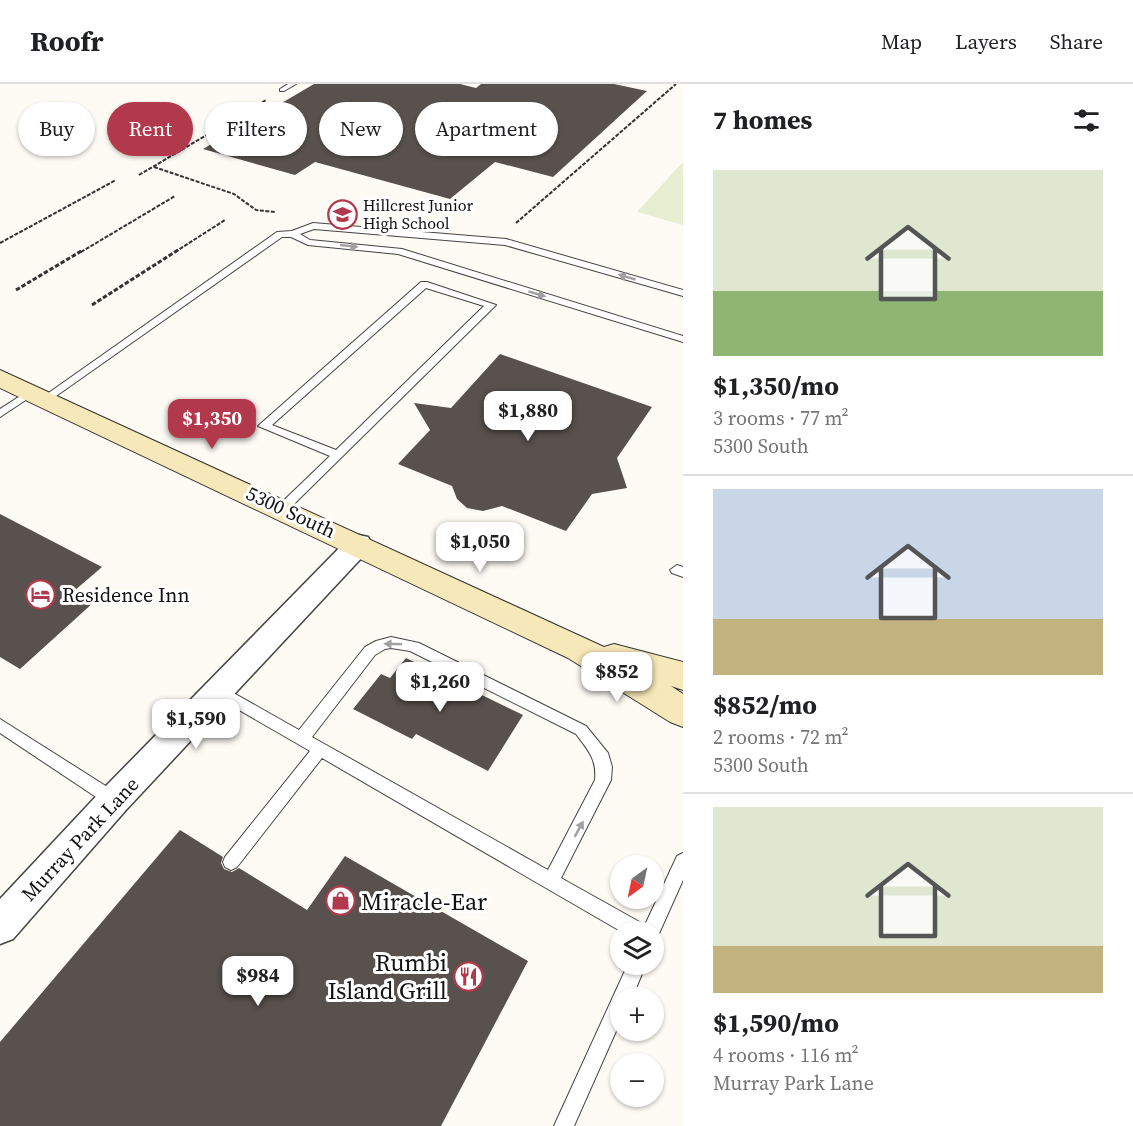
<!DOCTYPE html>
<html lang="en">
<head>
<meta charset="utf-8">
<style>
	:root { --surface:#fff; --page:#f2f2f2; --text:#202124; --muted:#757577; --line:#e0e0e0; --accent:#b2384b }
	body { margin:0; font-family:"Source Serif 4",serif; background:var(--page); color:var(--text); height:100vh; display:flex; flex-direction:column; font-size:22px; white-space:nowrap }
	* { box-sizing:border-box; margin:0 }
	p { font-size:20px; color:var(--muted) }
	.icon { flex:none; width:33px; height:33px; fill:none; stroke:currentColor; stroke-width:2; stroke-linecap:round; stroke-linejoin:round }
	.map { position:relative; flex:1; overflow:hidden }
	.side { display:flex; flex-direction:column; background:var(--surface); width:450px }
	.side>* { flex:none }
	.top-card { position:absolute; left:18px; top:18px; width:570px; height:54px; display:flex; gap:12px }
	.needle { width:39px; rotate:213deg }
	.tools { position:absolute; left:610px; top:771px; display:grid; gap:12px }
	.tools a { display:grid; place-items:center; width:54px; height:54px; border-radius:50%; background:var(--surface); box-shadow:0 2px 4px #0004; font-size:30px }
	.price { position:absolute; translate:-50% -51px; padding:0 14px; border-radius:12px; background:#fff; color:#222; font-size:20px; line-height:39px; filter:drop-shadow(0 2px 3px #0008) }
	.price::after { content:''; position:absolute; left:50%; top:36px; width:18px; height:14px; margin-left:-9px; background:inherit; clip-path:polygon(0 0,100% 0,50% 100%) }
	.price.active { background:var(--accent); color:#fff }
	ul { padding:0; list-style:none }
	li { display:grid; align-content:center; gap:12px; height:318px; padding:0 30px }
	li+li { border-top:2px solid var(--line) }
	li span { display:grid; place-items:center; height:186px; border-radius:0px; color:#555 }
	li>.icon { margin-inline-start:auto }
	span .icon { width:108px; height:108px; fill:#fffc; stroke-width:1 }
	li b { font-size:26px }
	h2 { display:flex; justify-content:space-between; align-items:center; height:72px; padding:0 30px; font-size:26px }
	.pill { padding:0 21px; border-radius:27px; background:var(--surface); box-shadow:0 2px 4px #0004; font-size:21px; line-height:54px }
	.pill.active { background:var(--accent); color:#fff }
	header { display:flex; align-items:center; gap:36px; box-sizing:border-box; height:84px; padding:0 30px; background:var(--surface); border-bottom:2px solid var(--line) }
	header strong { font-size:28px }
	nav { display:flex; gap:33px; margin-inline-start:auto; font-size:21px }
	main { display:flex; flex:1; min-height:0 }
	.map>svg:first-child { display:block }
	.pitch { fill:#e7eed2 }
	.building { fill:#58514e }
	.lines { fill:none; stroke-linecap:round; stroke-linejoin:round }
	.lane-casing { stroke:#444; stroke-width:2 }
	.street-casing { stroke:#444; stroke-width:3 }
	.secondary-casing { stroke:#333; stroke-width:2 }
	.path-far1 { stroke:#333; stroke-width:2; stroke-dasharray:4 1.5; stroke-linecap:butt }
	.path { stroke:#333; stroke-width:3; stroke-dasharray:4.5 2; stroke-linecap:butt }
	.lane { fill:#fff; fill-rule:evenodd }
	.street { fill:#fff; fill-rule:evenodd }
	.secondary { fill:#f6e8b8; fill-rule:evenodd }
	.oneway { fill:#a0a0a0 }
	.labels { text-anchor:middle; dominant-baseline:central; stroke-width:6; stroke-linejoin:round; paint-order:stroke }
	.far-poi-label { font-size:16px; fill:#111; stroke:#fff; text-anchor:start }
	.street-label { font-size:20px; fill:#111; stroke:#fff }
	.poi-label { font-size:20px; fill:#111; stroke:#fff; text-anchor:start }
	.near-poi-label { font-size:24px; fill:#111; stroke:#fff; text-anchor:start }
</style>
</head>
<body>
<header>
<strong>Roofr</strong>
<nav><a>Map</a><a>Layers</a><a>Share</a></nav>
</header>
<main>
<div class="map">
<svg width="683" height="1042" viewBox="0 0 683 1042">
	<rect width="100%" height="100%" fill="#fefbf5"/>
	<path class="pitch" d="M683 78V141L637 128Z"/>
	<path class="building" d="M314 0H460L476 4 481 0H614L647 7 553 93 495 78 450 115 315 78 295 91 203 65Z
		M500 270 652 323 617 374 627 404 592 410 566 447 502 422 483 427 467 424 457 415 452 402 398 380 430 346 414 319 451 324Z
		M0 430 102 483 74 507 94 518 20 585 0 573Z
		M406 574 523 631 488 687 416 650 412 655 353 625 381 590 390 594Z
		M180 746 223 773 221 779 224 785 232 788 239 784 307 826 345 772 528 877 441 1042H0V958Z"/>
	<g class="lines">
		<defs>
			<path id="lane" d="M288 0H296L284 7H280V5Z
				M313 139 506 155 683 206V212L505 161 314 145 300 150 310 156 402 165 683 252V258L398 170 308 161 291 153H282L49 317H41L40 315 277 148 292 147Z
				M421 198H427L496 221 287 427H279L277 424 279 421 330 372 258 342ZM426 204 484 222 336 366 272 341Z
				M31 305 35 306V310L0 333V325Z
				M677 481 683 483V493L672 489 670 486Z
				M391 553 419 559 586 642 608 669 612 683 611 696 561 794 645 841 677 772 683 769V796L657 854 654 855V848H622L322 674 237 783 231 786 225 783 223 778 225 773 310 667 213 611 211 607 213 603 218 601 223 603 299 646 365 563 376 557ZM391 564 410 567 576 650C588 666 597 675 595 696L548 786 312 653 375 571 385 565Z
				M0 635 120 711 122 716 120 721 114 723 108 721 0 649Z
				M628 880H646L632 914H621V936L574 1042H554Z"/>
			<path id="street" d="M359 451 368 453 372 460 368 467 126 726 13 855 0 860V815L102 706 350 453Z"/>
			<path id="secondary" d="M0 286 604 563 614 560 683 578V606L671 602 683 610V643L670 638 568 574 0 304Z"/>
		</defs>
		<use href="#lane" class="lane-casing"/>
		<use href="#street" class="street-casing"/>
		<use href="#secondary" class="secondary-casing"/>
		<path class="path-far1" d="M154 83 234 110 256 126 275 128
			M139 91 266 16
			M516 139 676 0
			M0 159 116 96
			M81 168 175 112
			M175 168 225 136"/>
		<path class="path" d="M16 206 83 166
			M92 221 178 166"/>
		<use href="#lane" class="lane"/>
		<use href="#street" class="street"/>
		<use href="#secondary" class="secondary"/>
	</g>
	<defs><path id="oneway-solid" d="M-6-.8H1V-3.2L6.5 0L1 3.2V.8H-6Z" transform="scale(1.5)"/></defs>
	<g class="oneway">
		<use href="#oneway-solid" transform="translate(349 162) rotate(6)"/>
		<use href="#oneway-solid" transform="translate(627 193) rotate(-164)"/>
		<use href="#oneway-solid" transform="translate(537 210) rotate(17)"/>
		<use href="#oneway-solid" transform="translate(393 560) rotate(-179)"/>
		<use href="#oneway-solid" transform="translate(579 745) rotate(-61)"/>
	</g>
	<defs>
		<symbol id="school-ring" viewBox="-11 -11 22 22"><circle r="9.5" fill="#fff" stroke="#b2384b" stroke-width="1.5"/><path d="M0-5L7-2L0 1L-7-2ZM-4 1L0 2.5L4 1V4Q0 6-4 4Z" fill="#b2384b"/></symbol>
		<symbol id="hotel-ring" viewBox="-11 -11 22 22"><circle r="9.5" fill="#fff" stroke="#b2384b" stroke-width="1.5"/><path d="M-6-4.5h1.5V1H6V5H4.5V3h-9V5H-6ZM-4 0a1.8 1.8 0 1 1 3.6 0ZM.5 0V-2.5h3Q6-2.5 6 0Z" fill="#b2384b"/></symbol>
		<symbol id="shop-ring" viewBox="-11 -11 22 22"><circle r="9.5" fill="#fff" stroke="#b2384b" stroke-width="1.5"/><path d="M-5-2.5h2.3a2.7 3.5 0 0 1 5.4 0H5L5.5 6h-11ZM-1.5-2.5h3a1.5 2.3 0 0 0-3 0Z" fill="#b2384b"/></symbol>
		<symbol id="restaurant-ring" viewBox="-11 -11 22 22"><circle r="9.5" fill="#fff" stroke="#b2384b" stroke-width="1.5"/><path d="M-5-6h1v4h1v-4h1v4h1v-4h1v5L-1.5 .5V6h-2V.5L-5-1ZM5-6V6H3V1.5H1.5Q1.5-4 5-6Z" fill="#b2384b"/></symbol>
	</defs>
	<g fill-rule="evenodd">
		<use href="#school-ring" x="326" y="114" width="33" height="33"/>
		<use href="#hotel-ring" x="24" y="494" width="33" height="33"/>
		<use href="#shop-ring" x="324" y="800" width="33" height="33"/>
		<use href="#restaurant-ring" x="452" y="876" width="33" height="33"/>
	</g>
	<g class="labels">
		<g class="far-poi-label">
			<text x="363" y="121">Hillcrest Junior<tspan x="363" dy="18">High School</tspan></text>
		</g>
		<g class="street-label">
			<text transform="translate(291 428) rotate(25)">5300 South</text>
			<text transform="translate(80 755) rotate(-47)">Murray Park Lane</text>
		</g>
		<g class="poi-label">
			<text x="62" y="511">Residence Inn</text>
		</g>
		<g class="near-poi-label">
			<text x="361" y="817">Miracle-Ear</text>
			<text x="447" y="878" text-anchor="end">Rumbi<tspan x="447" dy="28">Island Grill</tspan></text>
		</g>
	</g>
</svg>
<div class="tools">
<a><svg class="needle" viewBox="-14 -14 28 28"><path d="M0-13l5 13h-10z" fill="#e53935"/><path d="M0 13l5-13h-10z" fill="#757577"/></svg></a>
<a><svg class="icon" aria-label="layers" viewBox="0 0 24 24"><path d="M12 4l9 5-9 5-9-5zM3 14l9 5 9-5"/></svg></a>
<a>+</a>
<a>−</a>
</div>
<b class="price" style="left:528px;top:358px">$1,880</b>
<b class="price active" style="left:212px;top:366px">$1,350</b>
<b class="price" style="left:480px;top:489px">$1,050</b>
<b class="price" style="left:617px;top:619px">$852</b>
<b class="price" style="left:440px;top:629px">$1,260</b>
<b class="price" style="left:196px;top:666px">$1,590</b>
<b class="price" style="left:258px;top:923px">$984</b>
<div class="top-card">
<a class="pill">Buy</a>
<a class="pill active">Rent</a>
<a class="pill">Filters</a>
<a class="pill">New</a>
<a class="pill">Apartment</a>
</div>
</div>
<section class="side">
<h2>7 homes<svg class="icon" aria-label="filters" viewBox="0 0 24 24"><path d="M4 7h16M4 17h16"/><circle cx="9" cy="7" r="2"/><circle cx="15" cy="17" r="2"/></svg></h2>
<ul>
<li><span style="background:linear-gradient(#dfe7d0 65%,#8fb573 0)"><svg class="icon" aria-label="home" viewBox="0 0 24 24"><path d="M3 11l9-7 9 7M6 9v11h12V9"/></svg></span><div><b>$1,350/mo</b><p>3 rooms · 77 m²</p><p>5300 South</p></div></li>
<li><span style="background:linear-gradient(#c9d6e8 70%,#c2b280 0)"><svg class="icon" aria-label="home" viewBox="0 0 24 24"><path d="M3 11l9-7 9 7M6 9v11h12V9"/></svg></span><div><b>$852/mo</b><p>2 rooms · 72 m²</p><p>5300 South</p></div></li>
<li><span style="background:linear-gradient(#dfe7d0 75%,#c2b280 0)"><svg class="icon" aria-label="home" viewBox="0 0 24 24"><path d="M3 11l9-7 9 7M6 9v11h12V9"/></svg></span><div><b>$1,590/mo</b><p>4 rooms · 116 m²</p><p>Murray Park Lane</p></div></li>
</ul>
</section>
</main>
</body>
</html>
